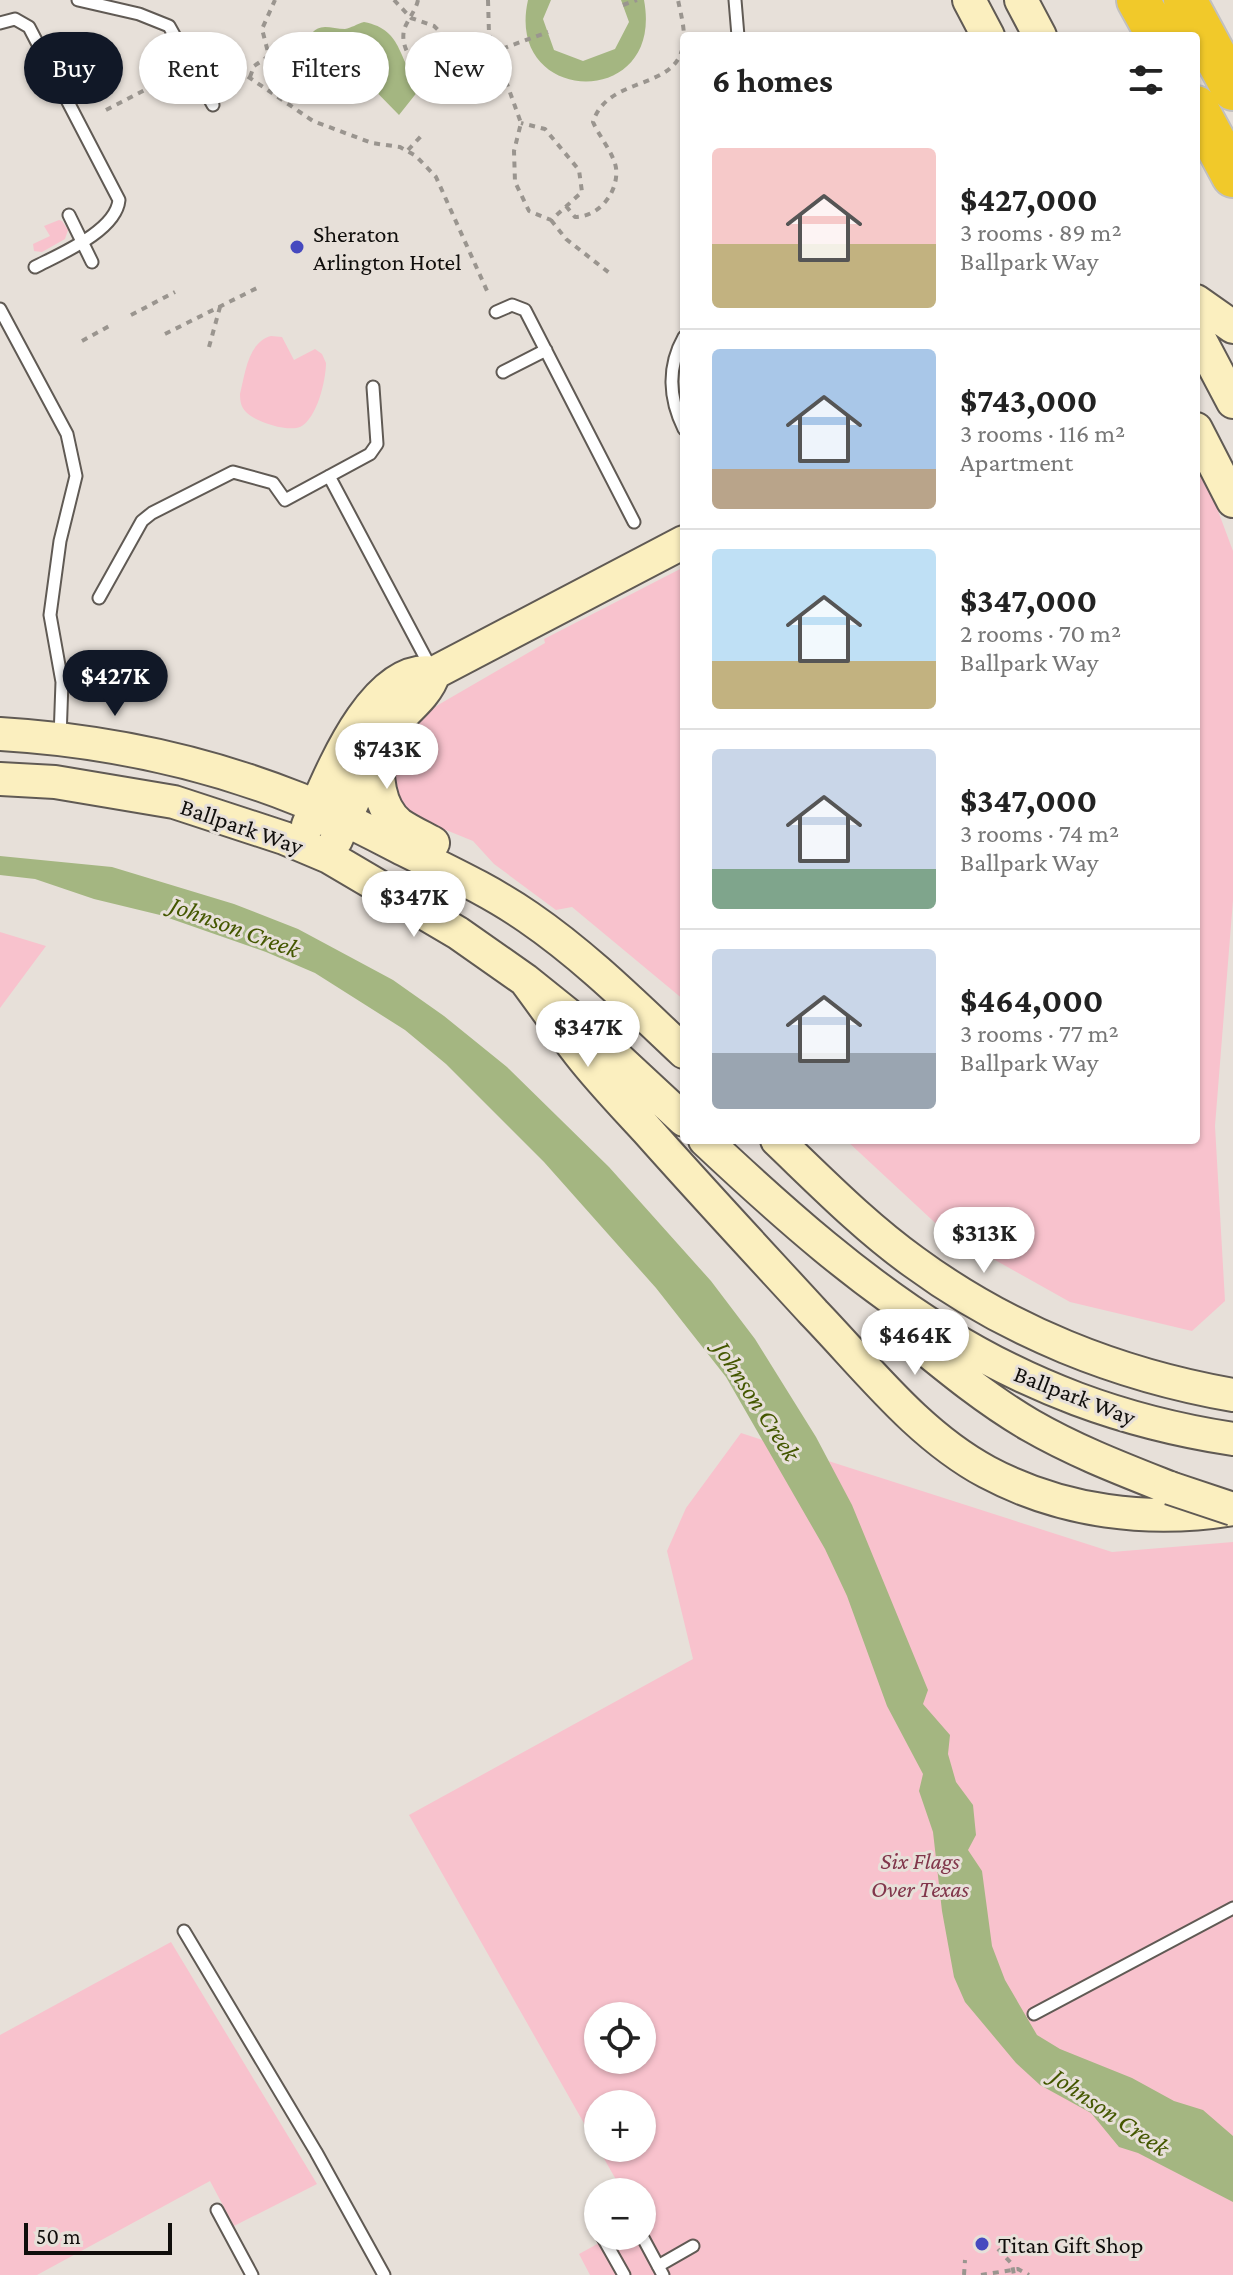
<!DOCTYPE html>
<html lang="en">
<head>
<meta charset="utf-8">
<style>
	:root { --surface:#fff; --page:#f2f2f2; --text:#222; --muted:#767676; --line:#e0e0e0; --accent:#111827 }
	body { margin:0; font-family:"Crimson Pro",serif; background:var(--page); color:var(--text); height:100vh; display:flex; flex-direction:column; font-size:30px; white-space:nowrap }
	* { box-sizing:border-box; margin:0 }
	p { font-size:26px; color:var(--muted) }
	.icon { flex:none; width:44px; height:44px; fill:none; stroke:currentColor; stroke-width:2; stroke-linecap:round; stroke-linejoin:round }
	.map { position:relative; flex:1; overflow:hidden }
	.side { position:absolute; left:680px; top:32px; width:520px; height:1112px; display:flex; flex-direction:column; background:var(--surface); border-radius:8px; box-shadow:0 2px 6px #0004 }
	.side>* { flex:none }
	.guide { position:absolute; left:24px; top:32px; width:536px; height:72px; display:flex; gap:16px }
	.tools { position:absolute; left:584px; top:2002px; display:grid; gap:16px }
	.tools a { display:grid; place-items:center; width:72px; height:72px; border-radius:50%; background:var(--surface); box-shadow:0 2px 6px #0004; font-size:40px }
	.scale { position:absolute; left:24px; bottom:20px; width:148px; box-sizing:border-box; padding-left:8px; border:4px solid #100e0c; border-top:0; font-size:22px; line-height:28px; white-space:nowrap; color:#100e0c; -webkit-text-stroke:6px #e7e0d9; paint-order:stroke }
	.price { position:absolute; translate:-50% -68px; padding:0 18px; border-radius:28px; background:#fff; color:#222; font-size:26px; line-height:52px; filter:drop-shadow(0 2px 4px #0008) }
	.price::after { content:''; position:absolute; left:50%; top:48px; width:24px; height:18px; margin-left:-12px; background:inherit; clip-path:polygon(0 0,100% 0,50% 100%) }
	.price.on { background:var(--accent); color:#fff }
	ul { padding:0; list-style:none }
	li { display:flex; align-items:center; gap:24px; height:200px; padding:0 32px }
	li+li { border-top:2px solid var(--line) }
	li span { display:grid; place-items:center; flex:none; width:224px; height:160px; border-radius:8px; color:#555 }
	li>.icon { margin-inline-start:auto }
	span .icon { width:96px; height:96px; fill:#fffc; stroke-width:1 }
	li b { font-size:34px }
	h2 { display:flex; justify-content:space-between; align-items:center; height:96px; padding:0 32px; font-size:34px }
	.chip { padding:0 28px; border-radius:36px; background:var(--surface); box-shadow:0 2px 6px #0004; font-size:28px; line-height:72px }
	.chip.on { background:var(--accent); color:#fff }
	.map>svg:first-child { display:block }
	.green { fill:#f8c2cd; fill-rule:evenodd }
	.water { fill:#a4b681 }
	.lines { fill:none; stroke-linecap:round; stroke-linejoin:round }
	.lane-casing { stroke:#605a54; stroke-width:15 }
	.secondary-casing { stroke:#605a54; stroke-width:36 }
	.highway-casing { stroke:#c1c0c0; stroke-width:46 }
	.path { stroke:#9a958f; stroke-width:4; stroke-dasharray:6 6; stroke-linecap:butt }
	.lane { stroke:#fff; stroke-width:11 }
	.secondary { stroke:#fbefbf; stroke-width:32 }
	.highway { stroke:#f1c92a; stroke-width:42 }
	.secondary-bridge-casing { stroke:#605a54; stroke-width:36; stroke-linecap:butt }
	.secondary-bridge { stroke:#fbefbf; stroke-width:32 }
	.poi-dot { fill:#4649bf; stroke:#e7e0d9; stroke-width:3 }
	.labels { text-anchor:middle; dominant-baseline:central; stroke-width:6; stroke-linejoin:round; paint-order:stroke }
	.poi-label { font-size:24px; fill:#100e0c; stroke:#e7e0d9; text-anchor:start }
	.street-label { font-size:24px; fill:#100e0c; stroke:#e7e0d9 }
	.park-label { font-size:24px; font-style:italic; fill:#81364b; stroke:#e7e0d9 }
	.water-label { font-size:26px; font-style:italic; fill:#445700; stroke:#e7e0d9 }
</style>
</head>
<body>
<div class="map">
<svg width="1233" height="2275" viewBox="0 0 1233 2275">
	<rect width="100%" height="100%" fill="#e7e0d9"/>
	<path class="green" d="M59 220 62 221 68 230 65 239 42 252 34 251 33 244 50 236 44 226Z
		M271 336 282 337 294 360 315 349 322 354 326 363C326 380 317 419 300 427 288 432 255 422 246 412 241 407 240 401 240 394 245 374 248 342 271 336Z
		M1196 452 1233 551V900L1215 1126 1225 1301 1192 1331 1070 1302 945 1232 846 1140H1196Z
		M684 567V1000L572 907 556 910 494 864 473 841 446 830 433 829 408 813 395 795 392 763 402 739 421 718 438 705 545 643 544 639Z
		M0 932 46 946 0 1008Z
		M741 1433 1112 1552 1233 1542V2275H590L579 2254 612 2236H642V2192H623L409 1815 693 1659 667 1551 686 1508ZM598 2016H642V2060H598ZM598 2104H642V2148H598Z
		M171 1942 317 2184 234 2226 210 2181 37 2275H0V2035Z"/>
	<path class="water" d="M528 0H551L543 19 554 50 583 61 615 49 629 22 621 0H644C665 111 504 106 528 0Z
		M364 22C406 30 396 63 422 86L399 115 351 66 344 72 336 68 320 70C313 58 299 29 325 27 331 27 338 29 345 29 351 28 357 24 364 22Z
		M0 856 112 867 234 904 298 929 393 980 444 1016 507 1067 609 1167 711 1281 755 1339 816 1437 852 1505 928 1690 923 1704 950 1735 948 1754 956 1782 973 1805 976 1835 968 1850 982 1871 992 1946 1005 1980 1037 2035 1060 2049 1132 2078 1174 2101 1203 2110 1233 2136V2202L1138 2153 1119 2147 1091 2113 1040 2085 1016 2063 965 2002 954 1977 942 1911 933 1832 919 1791 923 1774 887 1706 847 1596 825 1549 726 1377 656 1288 544 1162 446 1064 405 1030 315 973 266 952 160 915 94 899 35 879 0 875Z"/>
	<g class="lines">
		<defs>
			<path id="lane" d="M78 0 139 14 169 26 213 105
				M735 0 738 36
				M0 23 15 19 29 27 119 200C116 231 60 254 35 267
				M69 215 92 262
				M0 309 67 434 76 476 60 541 50 615 62 682 60 738
				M496 312 512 305 525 310 634 522
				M684 337C667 367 669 399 684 429
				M503 372 546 350
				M329 476 432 670
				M99 598 142 521 152 513 233 472 273 483 285 500 370 454 377 444 373 387
				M184 1931 316 2152 384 2275
				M1034 2014 1233 1908
				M217 2210 252 2275
				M602 2236 624 2275
				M642 2236 663 2275
				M658 2266 693 2246"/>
			<path id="secondary" d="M969 0 988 36
				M1021 0 1040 36
				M1196 301 1233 327
				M1196 332 1233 402
				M1196 429 1233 501
				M0 734C102 740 200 760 296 798 333 812 370 832 405 850 447 871 489 890 528 917 585 956 634 1005 684 1052
				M379 751C376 775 378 807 399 824 409 831 422 837 433 843
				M0 779 55 782 174 802 284 838 329 857 458 933 525 980 586 1029 684 1120
				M308 825C328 781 372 662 434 673L684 542
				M336 840 381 738C397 716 427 698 434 673
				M525 980C543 1004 560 1029 579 1053 600 1080 624 1105 647 1130 702 1192 758 1252 814 1313 867 1368 918 1435 987 1472 1062 1512 1149 1523 1233 1509
				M705 1140C868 1293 1005 1404 1233 1439
				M777 1140C821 1182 864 1226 914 1262 1008 1331 1118 1375 1233 1395
				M897 1326C940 1361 982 1397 1030 1425 1075 1451 1122 1469 1170 1488"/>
			<path id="highway" d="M1138 0 1158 36
				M1185 0 1233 89
				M1196 107 1233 176"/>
		</defs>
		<use href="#lane" class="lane-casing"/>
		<use href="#secondary" class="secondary-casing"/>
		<use href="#highway" class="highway-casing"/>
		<path class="path" d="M394 0 411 18 434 26 449 41 470 55 482 60 496 51 548 32
			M418 0C416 9 411 15 407 23 396 42 412 62 424 76 449 76 454 74 470 55
			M488 0 489 34 521 123 514 151 515 182 529 211 551 220 582 192 579 170 545 129 521 123
			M623 5 637 0
			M228 63 313 121 372 143 400 147 416 156 436 177 488 293
			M250 77 254 66 269 56 262 29 275 0
			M106 110 180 72
			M408 150 423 134
			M566 206 575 217C599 217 619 192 616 168 614 154 599 136 593 122 607 77 671 90 682 50 687 35 681 15 678 0
			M551 220 566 239 612 275
			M131 315 175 292
			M165 334 257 288
			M82 341 113 324
			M209 347 220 307
			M998 2249 1012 2264 1014 2275
			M964 2275 965 2260
			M981 2275 1018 2269 1029 2275"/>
		<use href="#lane" class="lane"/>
		<use href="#secondary" class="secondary"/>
		<use href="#highway" class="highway"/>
		<defs>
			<path id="secondary-bridge" d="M1170 1488 1233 1509"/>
		</defs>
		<use href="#secondary-bridge" class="secondary-bridge-casing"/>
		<use href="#secondary-bridge" class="secondary-bridge"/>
	</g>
	<g class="poi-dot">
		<circle cx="297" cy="247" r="8"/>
		<circle cx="982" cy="2244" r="8"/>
	</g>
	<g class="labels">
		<g class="poi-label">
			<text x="313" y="233">Sheraton<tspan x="313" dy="28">Arlington Hotel</tspan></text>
			<text x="998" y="2244">Titan Gift Shop</text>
		</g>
		<g class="street-label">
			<text transform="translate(242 826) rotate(19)">Ballpark Way</text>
			<text transform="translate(1075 1395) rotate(21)">Ballpark Way</text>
		</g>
		<g class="park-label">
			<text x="920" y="1860">Six Flags<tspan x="920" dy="28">Over Texas</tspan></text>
		</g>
		<g class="water-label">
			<text transform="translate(235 927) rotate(20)">Johnson Creek</text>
			<text transform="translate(757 1401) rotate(57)">Johnson Creek</text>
			<text transform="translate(1110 2112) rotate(34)">Johnson Creek</text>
		</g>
	</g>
</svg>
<div class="tools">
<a><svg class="icon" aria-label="locate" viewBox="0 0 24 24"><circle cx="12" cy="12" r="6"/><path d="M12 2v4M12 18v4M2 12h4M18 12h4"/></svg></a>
<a>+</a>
<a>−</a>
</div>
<div class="scale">50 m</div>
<b class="price on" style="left:115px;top:718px">$427K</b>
<b class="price" style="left:387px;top:791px">$743K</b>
<b class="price" style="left:414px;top:939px">$347K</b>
<b class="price" style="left:588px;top:1069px">$347K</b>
<b class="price" style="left:984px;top:1275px">$313K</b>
<b class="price" style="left:915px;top:1377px">$464K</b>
<div class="guide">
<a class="chip on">Buy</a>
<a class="chip">Rent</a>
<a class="chip">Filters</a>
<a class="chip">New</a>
</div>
<section class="side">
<h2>6 homes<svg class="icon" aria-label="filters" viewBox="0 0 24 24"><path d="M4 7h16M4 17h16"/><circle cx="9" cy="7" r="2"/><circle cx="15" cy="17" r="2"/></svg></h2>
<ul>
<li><span style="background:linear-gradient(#f6c9c9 60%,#c2b280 0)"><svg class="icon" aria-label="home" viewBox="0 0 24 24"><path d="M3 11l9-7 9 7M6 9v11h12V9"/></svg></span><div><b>$427,000</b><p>3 rooms · 89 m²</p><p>Ballpark Way</p></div></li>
<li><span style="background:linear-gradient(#a9c7e8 75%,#b9a48a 0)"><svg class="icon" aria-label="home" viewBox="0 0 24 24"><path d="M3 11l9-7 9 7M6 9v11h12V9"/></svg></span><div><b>$743,000</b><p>3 rooms · 116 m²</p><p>Apartment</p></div></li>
<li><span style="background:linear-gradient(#bfe0f5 70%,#c2b280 0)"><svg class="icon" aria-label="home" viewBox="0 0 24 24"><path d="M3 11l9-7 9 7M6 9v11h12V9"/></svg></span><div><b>$347,000</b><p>2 rooms · 70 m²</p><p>Ballpark Way</p></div></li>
<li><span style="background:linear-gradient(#c9d6e8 75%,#7fa58c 0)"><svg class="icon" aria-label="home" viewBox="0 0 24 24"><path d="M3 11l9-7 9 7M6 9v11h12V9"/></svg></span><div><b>$347,000</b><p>3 rooms · 74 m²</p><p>Ballpark Way</p></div></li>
<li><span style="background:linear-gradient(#c9d6e8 65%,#9aa5b1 0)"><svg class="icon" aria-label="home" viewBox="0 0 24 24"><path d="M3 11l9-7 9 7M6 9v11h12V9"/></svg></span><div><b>$464,000</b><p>3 rooms · 77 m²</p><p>Ballpark Way</p></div></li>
</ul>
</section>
</div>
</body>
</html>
